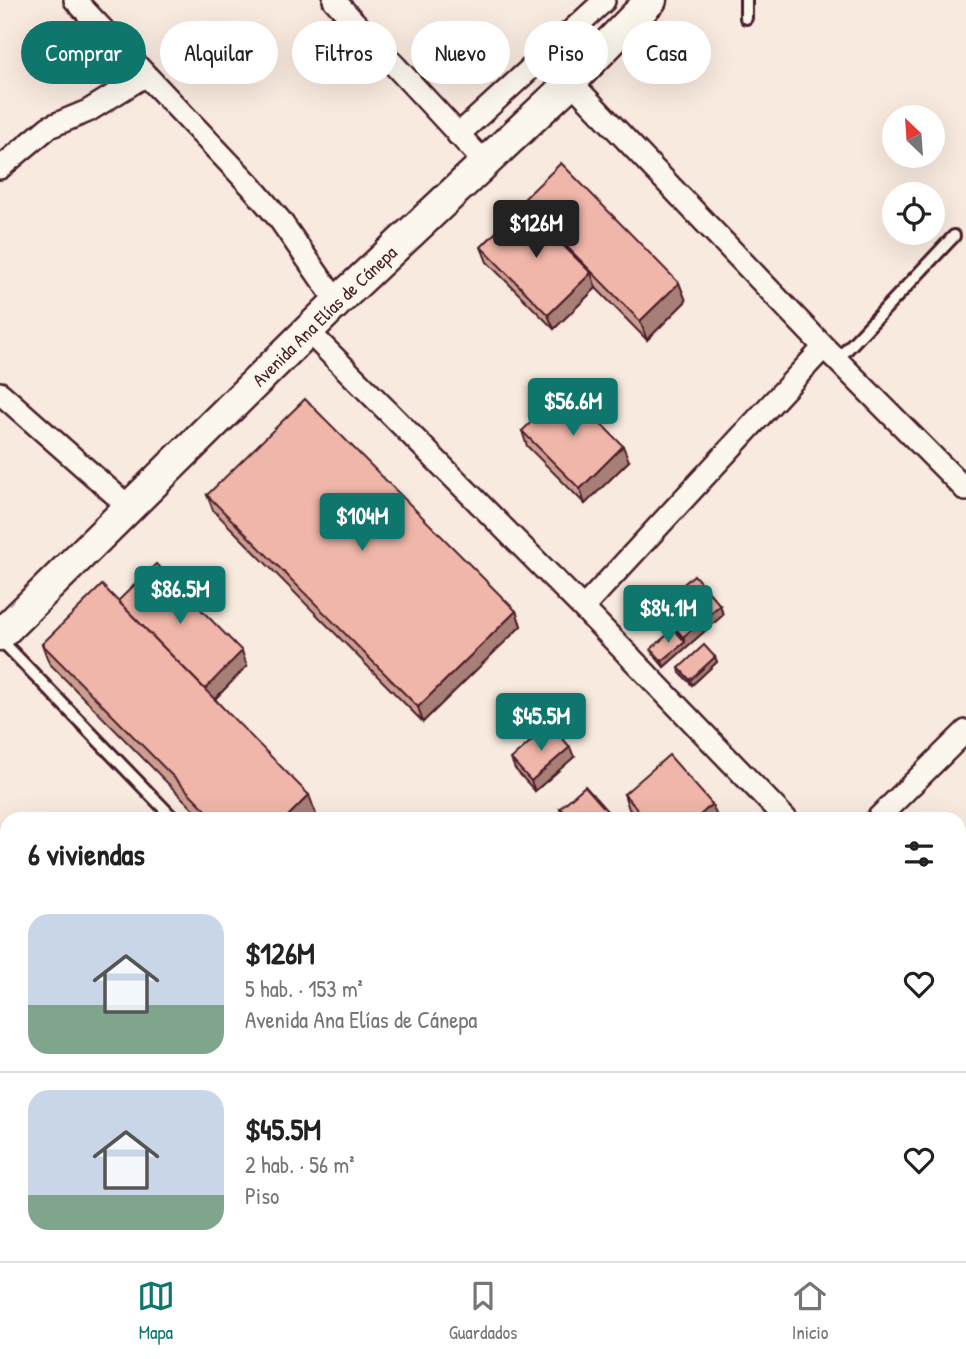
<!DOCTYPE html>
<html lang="es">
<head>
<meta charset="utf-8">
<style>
	:root { --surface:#fff; --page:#f6f6f6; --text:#222; --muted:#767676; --line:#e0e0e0; --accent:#0f766e }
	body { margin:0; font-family:"Patrick Hand",sans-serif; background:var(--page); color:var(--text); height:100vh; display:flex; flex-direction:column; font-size:26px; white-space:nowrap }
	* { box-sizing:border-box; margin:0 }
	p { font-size:23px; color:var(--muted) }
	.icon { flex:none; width:38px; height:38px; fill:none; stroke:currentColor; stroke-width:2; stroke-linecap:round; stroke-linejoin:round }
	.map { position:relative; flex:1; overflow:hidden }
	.sheet { position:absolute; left:0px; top:812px; width:966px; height:450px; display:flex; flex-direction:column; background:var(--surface); border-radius:21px 21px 0 0; box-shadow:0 7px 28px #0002 }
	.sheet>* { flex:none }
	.guide { position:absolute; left:21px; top:21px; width:924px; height:63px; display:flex; gap:14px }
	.needle { width:46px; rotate:335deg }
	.buttons { position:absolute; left:882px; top:105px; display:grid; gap:14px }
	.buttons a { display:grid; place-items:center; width:63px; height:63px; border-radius:50%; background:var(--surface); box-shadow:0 7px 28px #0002; font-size:35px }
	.price { position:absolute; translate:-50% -60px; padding:0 16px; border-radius:7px; background:var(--accent); color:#fff; font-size:23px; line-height:46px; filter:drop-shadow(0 2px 4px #0008) }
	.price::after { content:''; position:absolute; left:50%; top:42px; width:21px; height:16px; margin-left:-10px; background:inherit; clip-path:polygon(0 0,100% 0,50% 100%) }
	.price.current { background:#222; color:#fff }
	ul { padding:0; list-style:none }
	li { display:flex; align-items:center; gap:21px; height:175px; padding:0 28px }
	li+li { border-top:2px solid var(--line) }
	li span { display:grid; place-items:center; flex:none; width:196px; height:140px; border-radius:21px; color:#555 }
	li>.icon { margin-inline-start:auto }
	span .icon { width:84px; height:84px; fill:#fffc; stroke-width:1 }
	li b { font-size:30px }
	h2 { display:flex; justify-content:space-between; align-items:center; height:84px; padding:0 28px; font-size:30px }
	.tag { padding:0 24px; border-radius:32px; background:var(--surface); box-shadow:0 7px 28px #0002; font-size:24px; line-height:63px }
	.tag.current { background:var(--accent); color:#fff }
	.tab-bar { display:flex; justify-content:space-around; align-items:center; height:98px; border-top:2px solid var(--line); background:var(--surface); font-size:19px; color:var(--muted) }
	.tab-bar a { display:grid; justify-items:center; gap:4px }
	.tab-bar .current { color:var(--accent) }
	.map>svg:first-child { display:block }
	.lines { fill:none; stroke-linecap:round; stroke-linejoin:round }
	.service-casing { stroke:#4a1f2b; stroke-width:16 }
	.minor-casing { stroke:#4a1f2b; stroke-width:26 }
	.secondary-casing { stroke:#4a1f2b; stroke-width:35 }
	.service { stroke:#fbf7ec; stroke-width:10 }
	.minor { stroke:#fbf7ec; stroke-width:21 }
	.secondary { stroke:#fbf7ec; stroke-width:30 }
	.wall { fill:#ce9d91; stroke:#4a1f2b; stroke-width:2 }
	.shaded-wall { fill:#a87f76; stroke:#4a1f2b; stroke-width:2 }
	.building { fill:#f0b6a9; stroke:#4a1f2b; stroke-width:2 }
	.labels { text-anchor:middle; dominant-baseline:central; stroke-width:5; stroke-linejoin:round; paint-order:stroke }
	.street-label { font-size:19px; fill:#4a1f2b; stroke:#fbf7ec }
</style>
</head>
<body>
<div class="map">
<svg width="966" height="1261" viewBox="0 0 966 1261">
	<rect width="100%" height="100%" fill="#f9eadf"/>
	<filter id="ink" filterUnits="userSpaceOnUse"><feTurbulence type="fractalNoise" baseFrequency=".0143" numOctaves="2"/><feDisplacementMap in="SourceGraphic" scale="14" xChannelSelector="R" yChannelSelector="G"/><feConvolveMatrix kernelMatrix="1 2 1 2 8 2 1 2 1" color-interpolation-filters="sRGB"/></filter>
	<g filter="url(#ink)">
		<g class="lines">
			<defs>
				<path id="service" d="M746 0V18
					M837 360 954 236
					M0 639 174 819"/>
				<path id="minor" d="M75 0 251 186 280 220 337 302
					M334 0 486 164
					M571 82 824 347 966 490
					M458 135 604 1
					M0 168 49 127 88 111 146 75
					M309 332 583 608 786 819
					M0 393 129 507
					M583 608 824 347
					M877 819 966 731
					M959 1002 966 1010
					M959 1085 966 1078
					M614 1255 620 1261
					M783 1261 789 1255"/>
				<g id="secondary">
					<path id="s1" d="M0 635 337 302 571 82 651 0"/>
				</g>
			</defs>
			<use href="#service" class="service-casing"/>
			<use href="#minor" class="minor-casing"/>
			<use href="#secondary" class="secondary-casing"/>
			<use href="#service" class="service"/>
			<use href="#minor" class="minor"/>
			<use href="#secondary" class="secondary"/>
		</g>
		<path class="wall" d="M522 201 679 283 686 301 647 340 596 288 554 329 487 262 481 247 523 206Z
			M522 431 629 461 585 504 527 446Z
			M207 495 516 611 521 626 423 722 213 510Z
			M118 601 247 666 215 699 316 814 311 819H203L49 663 42 644Z
			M720 605 723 615 664 667 653 654 651 649 672 631 661 618 657 608Z
			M715 657 717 662 692 685 680 673 679 668Z
			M574 757 535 791 515 769 511 759Z
			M624 794 718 819H638L629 809Z
			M560 808 607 811 610 819H564Z
			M959 1108 966 1116V1175L962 1171 959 1174Z"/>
		<path class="shaded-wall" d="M591 273 596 288 554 329 548 315Z
			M679 283 686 301 647 340 640 321Z
			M623 446 629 461 585 504 580 489Z
			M720 605 723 615 664 667 662 661 685 642 683 637Z
			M516 611 521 626 423 722 418 707Z
			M242 651 247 666 209 705 203 690Z
			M715 657 717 662 692 685 690 680Z
			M570 747 574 757 535 791 531 781Z
			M309 795 316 814 311 819H285Z
			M712 804 718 819H696Z
			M607 811 610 819H598Z
			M959 1162 962 1171 959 1174Z
			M862 1255H876L869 1261H855Z"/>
		<path class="building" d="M561 163 679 283 640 321 522 201Z
			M523 206 591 273 548 315 481 247Z
			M566 388 623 446 580 489 522 431Z
			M305 399 516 611 418 707 207 495Z
			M156 564 242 651 205 689 118 601Z
			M694 575 720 605 683 637 657 608Z
			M102 585 309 795 285 819H215L42 644Z
			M674 629 685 642 662 661 651 649Z
			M704 645 715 657 690 680 679 668Z
			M550 724 570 747 531 781 511 759Z
			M669 755 712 804 696 819H646L624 794Z
			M585 786 607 811 598 819H570L560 808Z
			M959 1108 966 1116V1169L959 1161Z
			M678 1255H725L729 1258 726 1261H675L673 1259Z
			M816 1255H837L831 1261H815L812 1258Z
			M837 1255H862L855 1261H831Z
			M937 1255H950L956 1261H931Z"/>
	</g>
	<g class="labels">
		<g class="street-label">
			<text stroke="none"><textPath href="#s1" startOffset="455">Avenida Ana Elías de Cánepa</textPath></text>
		</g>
	</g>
</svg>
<div class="buttons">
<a><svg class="needle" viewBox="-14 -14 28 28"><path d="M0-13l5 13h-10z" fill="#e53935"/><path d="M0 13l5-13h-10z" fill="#767676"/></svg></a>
<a><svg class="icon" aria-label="locate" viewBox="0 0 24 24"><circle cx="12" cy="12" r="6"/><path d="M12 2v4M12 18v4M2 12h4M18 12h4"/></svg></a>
</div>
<b class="price current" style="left:536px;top:260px">$126M</b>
<b class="price" style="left:573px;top:438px">$56.6M</b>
<b class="price" style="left:362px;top:553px">$104M</b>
<b class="price" style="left:180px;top:626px">$86.5M</b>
<b class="price" style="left:668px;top:645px">$84.1M</b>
<b class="price" style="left:541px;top:753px">$45.5M</b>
<div class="guide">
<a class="tag current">Comprar</a>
<a class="tag">Alquilar</a>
<a class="tag">Filtros</a>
<a class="tag">Nuevo</a>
<a class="tag">Piso</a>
<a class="tag">Casa</a>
</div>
<section class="sheet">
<h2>6 viviendas<svg class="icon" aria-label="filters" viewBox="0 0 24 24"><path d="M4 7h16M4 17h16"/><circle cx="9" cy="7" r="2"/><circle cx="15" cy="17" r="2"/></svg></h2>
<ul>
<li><span style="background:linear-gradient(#c9d6e8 65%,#7fa58c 0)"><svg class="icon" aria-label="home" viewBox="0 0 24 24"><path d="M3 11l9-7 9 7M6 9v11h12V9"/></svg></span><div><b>$126M</b><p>5 hab. · 153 m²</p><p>Avenida Ana Elías de Cánepa</p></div><svg class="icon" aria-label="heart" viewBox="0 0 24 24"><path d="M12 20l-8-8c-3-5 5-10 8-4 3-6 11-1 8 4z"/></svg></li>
<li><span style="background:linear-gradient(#c9d6e8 75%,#7fa58c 0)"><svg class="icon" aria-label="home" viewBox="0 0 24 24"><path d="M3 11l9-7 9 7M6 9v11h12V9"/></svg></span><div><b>$45.5M</b><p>2 hab. · 56 m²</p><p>Piso</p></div><svg class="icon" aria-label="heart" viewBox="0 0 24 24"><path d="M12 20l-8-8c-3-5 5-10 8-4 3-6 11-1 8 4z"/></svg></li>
</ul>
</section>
</div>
<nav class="tab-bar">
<a class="current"><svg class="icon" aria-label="map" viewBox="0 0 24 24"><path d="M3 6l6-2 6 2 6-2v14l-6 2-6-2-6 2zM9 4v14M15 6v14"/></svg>Mapa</a>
<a><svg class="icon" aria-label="saved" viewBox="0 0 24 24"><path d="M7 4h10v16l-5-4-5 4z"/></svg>Guardados</a>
<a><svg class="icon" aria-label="home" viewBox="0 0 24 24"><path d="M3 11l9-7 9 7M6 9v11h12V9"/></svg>Inicio</a>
</nav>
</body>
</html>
